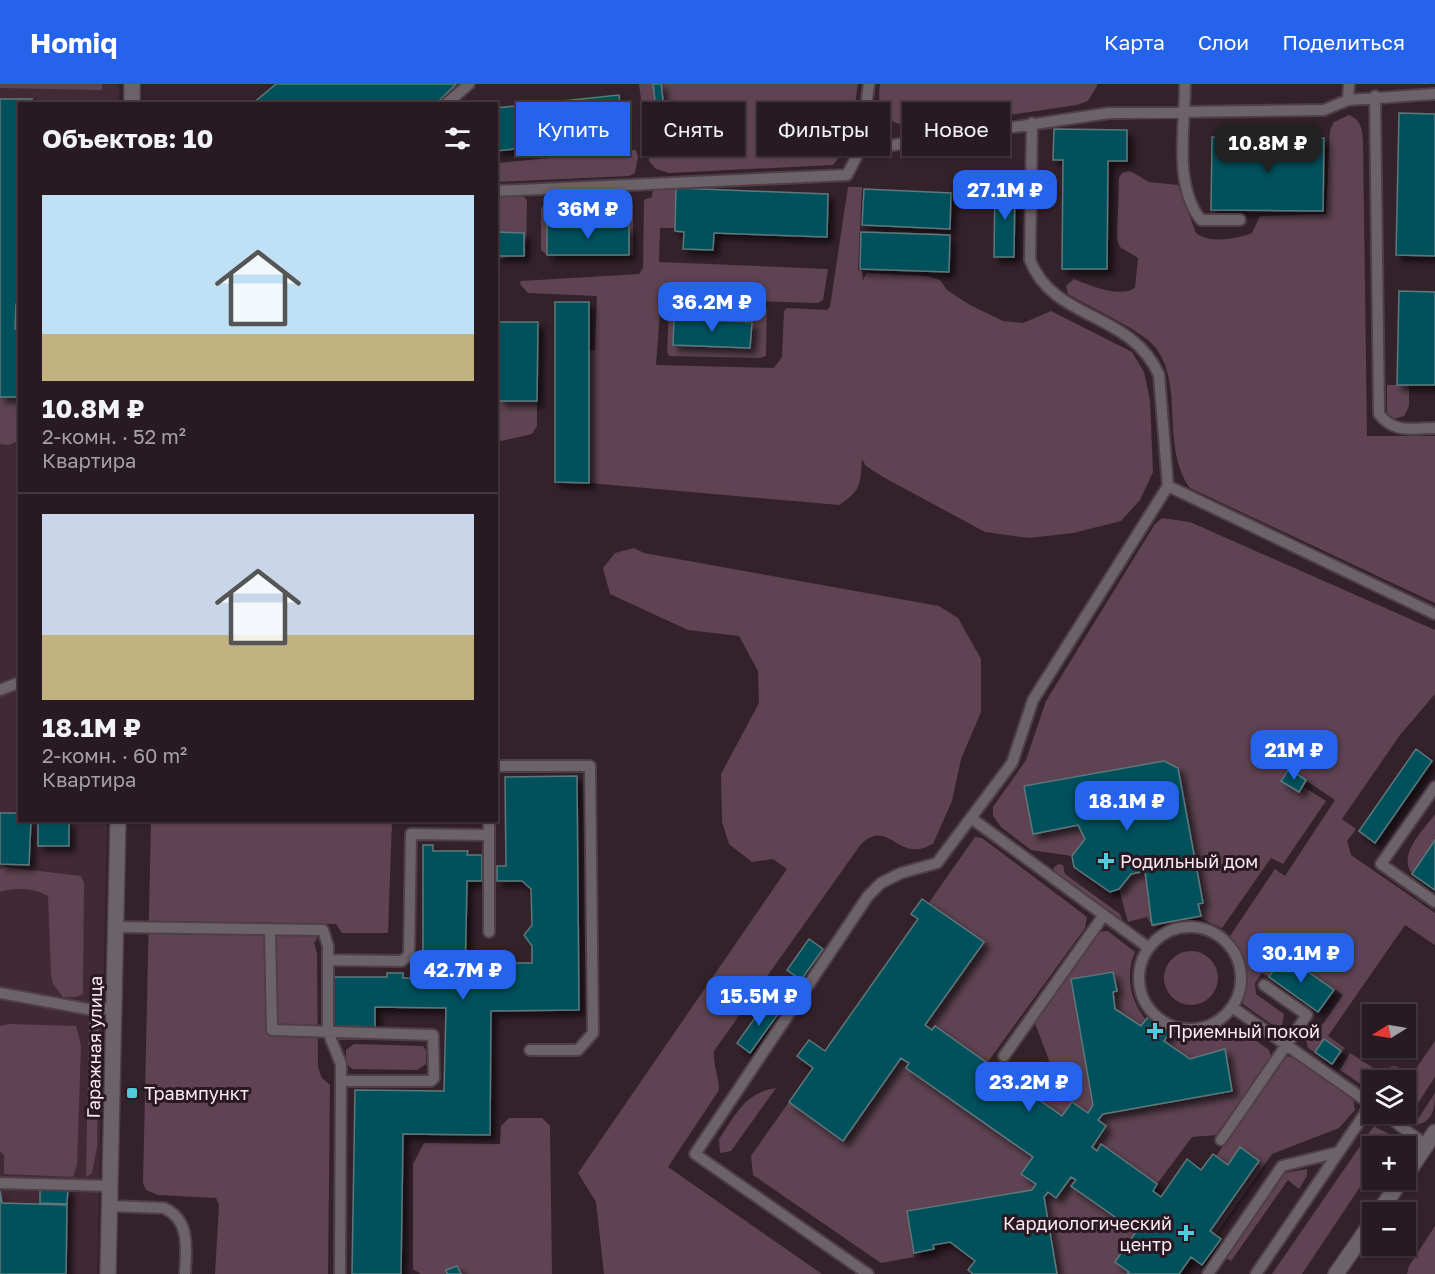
<!DOCTYPE html>
<html lang="ru">
<head>
<meta charset="utf-8">
<style>
	:root { --surface:#271a20; --page:#2f2329; --text:#f1f3f6; --muted:#a4a1a5; --line:#43383e; --accent:#2563eb }
	body { margin:0; font-family:"Golos Text",sans-serif; background:var(--page); color:var(--text); height:100vh; display:flex; flex-direction:column; font-size:22px; white-space:nowrap }
	* { box-sizing:border-box; margin:0 }
	p { font-size:20px; color:var(--muted) }
	.icon { flex:none; width:33px; height:33px; fill:none; stroke:currentColor; stroke-width:2; stroke-linecap:round; stroke-linejoin:round }
	.map { position:relative; flex:1; overflow:hidden }
	.panel { position:absolute; left:18px; top:18px; width:480px; height:720px; display:flex; flex-direction:column; background:var(--surface); border-radius:0px; box-shadow:0 2px 4px #0004,0 0 0 2px var(--line) }
	.panel>* { flex:none }
	.banner { position:absolute; left:516px; top:18px; width:570px; height:54px; display:flex; gap:12px }
	.needle { width:39px; rotate:259deg }
	.fabs { position:absolute; left:1362px; top:920px; display:grid; gap:12px }
	.fabs a { display:grid; place-items:center; width:54px; height:54px; border-radius:0px; background:var(--surface); box-shadow:0 2px 4px #0004,0 0 0 2px var(--line); font-size:30px }
	.price { position:absolute; translate:-50% -51px; padding:0 14px; border-radius:12px; background:var(--accent); color:#fff; font-size:20px; line-height:39px; filter:drop-shadow(0 2px 3px #0008) }
	.price::after { content:''; position:absolute; left:50%; top:36px; width:18px; height:14px; margin-left:-9px; background:inherit; clip-path:polygon(0 0,100% 0,50% 100%) }
	.price.selected { background:#222; color:#fff }
	ul { padding:0; list-style:none }
	li { display:grid; align-content:center; gap:12px; height:318px; padding:0 24px }
	li+li { border-top:2px solid var(--line) }
	li span { display:grid; place-items:center; height:186px; border-radius:0px; color:#555 }
	li>.icon { margin-inline-start:auto }
	span .icon { width:108px; height:108px; fill:#fffc; stroke-width:1 }
	li b { font-size:26px }
	h2 { display:flex; justify-content:space-between; align-items:center; height:72px; padding:0 24px; font-size:26px }
	.chip { padding:0 21px; border-radius:0px; background:var(--surface); box-shadow:0 2px 4px #0004,0 0 0 2px var(--line); font-size:21px; line-height:54px }
	.chip.selected { background:var(--accent); color:#fff }
	header { display:flex; align-items:center; gap:36px; box-sizing:border-box; height:84px; padding:0 30px; background:var(--accent); color:#fff }
	header strong { font-size:28px }
	nav { display:flex; gap:33px; margin-inline-start:auto; font-size:21px }
	.map>svg:first-child { display:block }
	.built { fill:#412936 }
	.green { fill:#5f4352 }
	.building { fill:#00515b; stroke:#5d787c; stroke-width:1.5; filter:url(#shadow) }
	.lines { fill:none; stroke-linecap:round; stroke-linejoin:round }
	.service-casing { stroke:#4f3e47; stroke-width:14 }
	.tertiary-casing { stroke:#4f3e47; stroke-width:18 }
	.service { stroke:#6c6368; stroke-width:10 }
	.tertiary { stroke:#6c6368; stroke-width:15 }
	.poi-dot { fill:#53cadc; stroke:#2a1822; stroke-width:2 }
	.labels { text-anchor:middle; dominant-baseline:central; stroke-width:6; stroke-linejoin:round; paint-order:stroke }
	.poi-label { font-size:18px; fill:#f8ebf1; stroke:#2a1822; text-anchor:start }
	.street-label { font-size:18px; fill:#f8ebf1; stroke:#2a1822 }
</style>
</head>
<body>
<header>
<strong>Homiq</strong>
<nav><a>Карта</a><a>Слои</a><a>Поделиться</a></nav>
</header>
<div class="map">
<svg width="1435" height="1190" viewBox="0 0 1435 1190">
	<defs>
		<filter id="shadow"><feDropShadow dx="5.5" dy="5.5" stdDeviation="3" flood-color="#0009"/></filter>
	</defs>
	<rect width="100%" height="100%" fill="#34222b"/>
	<path class="built" d="M0 0H119V19L20 20V736L107 737 97 1190H0Z"/>
	<path class="green" d="M0 0H102V6L0 4Z
		M639 0H858L849 60 833 81 669 89 656 85 649 77Z
		M880 0H1097V2L1088 17 1077 21 923 44C892 41 875 36 880 0Z
		M1349 31C1361 36 1362 44 1363 57L1367 352H1435V519L1190 404C1160 362 1185 300 1155 263 1140 245 1089 223 1068 210L1066 202 1074 195C1091 202 1119 214 1135 204L1138 174 1120 163 1117 155 1119 94 1122 89 1130 87 1149 98 1178 101 1196 149C1210 160 1237 155 1252 149L1260 132 1326 130 1330 46 1334 38Z
		M636 66 638 73 635 89 629 92 497 98V79Z
		M848 103H862L858 186 862 187 863 196 867 189 927 192 940 196 947 206 970 221 1003 237 1023 239 1051 227 1132 268 1144 288 1150 316 1153 388 1140 416 1121 437 1073 449 1029 454 985 448 883 393 866 382 862 375C860 400 862 406 839 421L589 399V267L595 266 597 212 528 209 520 200 521 197 639 190 643 184 644 116 652 113 653 104H676L675 144H660L659 178 828 185 823 216 818 219 661 214 656 281 774 284 782 273 784 227 787 224 827 226 830 223Z
		M523 112 527 116 526 172 497 175 496 113Z
		M631 117 633 120V171H629V142H547V171L541 166V124L546 119Z
		M674 222 767 225 766 272 760 274 669 272 667 268 669 225Z
		M1387 301H1409V322L1404 332 1394 335 1387 329Z
		M496 309 499 317H537V342L532 350 497 358Z
		M0 313H19V357L9 361 0 360Z
		M1162 434 1190 438 1435 546V610L1400 651 1342 735 1356 745 1347 757 1351 771 1435 829V861L1405 841 1328 952 1345 964 1333 981 1308 964 1306 956 1310 950H1316L1343 911 1284 871 1269 893 1262 889 1255 899 1256 910 1284 930 1282 942 1271 940 1243 920C1248 895 1246 873 1230 852L1275 785 1285 792 1335 716 1307 697 1304 703 1326 717 1283 780 1271 774 1222 844 1199 834 1153 843 1147 833 1128 838 1119 805 1131 790 1145 787 1152 840 1198 820 1178 685 1164 677 1024 702 1033 750 1078 741 1085 755 1072 772 1031 766 1001 743 993 732V723L1026 676 1046 617 1155 440Z
		M634 464 644 469 939 522 958 534 981 575V628L961 675 952 717 933 760C929 761 924 765 919 765 894 768 886 737 861 760L714 967C713 982 719 992 719 1006L668 1083 822 1190H604L596 1118 578 1089 787 785 773 775 752 778 729 760 722 738 721 690 759 619 758 587 739 552 688 546 610 510 603 484 615 469Z
		M1435 730V756L1412 790C1397 770 1424 746 1435 730Z
		M151 737H392L388 849H342L336 840H326L314 859 317 869 318 983 322 994 330 1001 328 1190H215L219 1121 216 1114 158 1111 146 1106 143 1099Z
		M975 753 982 754 1087 833 1085 844 987 979 925 941 928 820Z
		M1059 780 1063 781 1065 790 1120 830 1122 836 1054 789V783Z
		M6 783 81 792 84 799 83 910 75 913H63L53 900 51 890 48 812C36 804 14 803 0 808V785Z
		M1108 847 1135 868C1125 891 1130 916 1146 936L1141 942 1115 925 1113 908 1117 907 1113 888 1071 895 1093 1021 1088 1029 1072 1018 1062 1032 1031 1010 1051 982 1035 939 1098 848Z
		M1164 894a27 27 0 1 1 54 0a27 27 0 1 1-54 0Z
		M89 931 97 938 99 944 97 1063 92 1089 86 1093Z
		M9 940 76 942 81 961 77 1081 73 1093 4 1090V1071L0 1067V942Z
		M1236 942 1269 966 1271 972 1216 1051 1192 1053 1157 1100 1101 1061 1097 1067 1092 1063 1106 1042 1098 1036 1103 1030 1225 965 1190 975 1164 957 1168 951C1201 963 1210 947 1236 942Z
		M1435 957V993L1407 1036 1397 1029H1406V999Z
		M354 960 423 962 426 966V980L417 986 352 985 346 979V966Z
		M1350 969 1378 987 1380 996H1372V1005H1368L1340 986Z
		M1287 972 1294 974 1353 1015 1355 1026 1339 1044 1272 1070 1215 1151 1210 1147 1240 1064 1228 1081 1216 1072Z
		M901 974 909 979 907 984 1033 1073 1036 1100 1032 1106 907 1127 914 1173 881 1179 753 1091 751 1072 789 1018 843 1056Z
		M776 1004 731 1067 720 1069 719 1055C736 1031 744 1009 776 1004Z
		M1435 1009C1435 1025 1433 1039 1414 1041Z
		M509 1034H542L550 1042 552 1190H421L413 1185V1080L424 1059 500 1060 501 1042Z
		M1374 1042 1394 1053 1388 1062H1372V1085L1302 1190H1272Z
		M1307 1085V1092L1299 1105 1288 1096 1231 1177 1226 1174 1285 1089Z
		M1071 1093 1076 1096 1072 1102 1128 1142 1132 1136 1140 1142 1115 1178 1129 1188 1127 1190H1057L1044 1113 1048 1108 1056 1114Z
		M1435 1142V1190H1407L1409 1182Z"/>
	<path class="building" d="M276 0H456L436 20H252Z
		M653 0H661L665 32 657 33Z
		M619 11 624 54 496 67V24Z
		M0 15H32V20H20V220H16L15 245H20V313H0Z
		M1399 29 1435 30V172L1396 171Z
		M1054 45 1127 46V77H1108L1107 185H1062L1063 76H1053Z
		M1212 53 1324 54 1323 127 1211 126Z
		M995 100H1015L1014 173H994Z
		M676 104 828 110 827 153 714 149 713 166 683 165 684 148 675 147Z
		M864 105 951 109 950 145 862 141Z
		M547 141 629 142V171H547Z
		M496 148 524 149V172H496Z
		M861 148 950 151 949 188 860 185Z
		M1399 207 1435 208V301H1397Z
		M555 218H589V399L555 398Z
		M674 235 752 238 750 264 673 261Z
		M499 238H538L537 317H499Z
		M1416 665 1432 677 1375 759 1359 747Z
		M1164 677 1178 684 1203 819 1198 820 1201 832 1152 841 1145 787 1131 790 1119 805 1110 808 1074 783 1072 772 1085 755 1078 741 1033 750 1024 702Z
		M1289 685 1306 696 1299 708 1281 697Z
		M577 692 579 926 491 927 490 1051 403 1050 401 1190H352L355 1006 444 1007 446 924 375 923V943L333 942 334 893H387V889H403V894H423V761H433V767H468L467 771H482V797H467L465 896H484V875H496V879H532V862L524 851 532 841 531 805 522 797H497V782H506L505 693Z
		M0 729H20V736H31L29 781 0 780Z
		M38 736H69V762H38Z
		M1435 756V806L1412 790Z
		M922 815 984 858 925 941 932 946 935 942 1062 1032 1072 1018 1088 1029 1093 1021 1071 895 1113 888 1117 907 1113 908 1115 925 1141 942 1148 933 1170 948 1164 957 1190 975 1225 965 1232 1007 1103 1030 1098 1036 1106 1042 1092 1063 1097 1067 1101 1060 1157 1100 1153 1107 1161 1113 1187 1075 1201 1086 1213 1070 1228 1081 1240 1063 1259 1077 1210 1147 1221 1155 1202 1181 1191 1173 1179 1190H1127L1129 1188 1115 1178 1140 1142 1132 1136 1128 1142 1071 1102 1076 1096 1071 1093 1056 1114 1048 1108 1044 1113 1057 1190H973L968 1186 975 1177 950 1158 933 1161 934 1165 914 1169 907 1127 1032 1106 1036 1100 1021 1090 1033 1073 906 984 909 979 901 974 843 1057 789 1018 813 984 797 972 809 956 825 967 918 835 911 830Z
		M809 855 823 865 801 896 787 886Z
		M1284 871 1334 906 1318 928 1269 893Z
		M767 917 781 926 750 969 737 959Z
		M1324 955 1341 967 1332 980 1315 968Z
		M40 1103 68 1104 67 1120 40 1119Z
		M0 1107 2 1119 67 1121 66 1190H0Z
		M457 1182 461 1190H447L446 1186Z"/>
	<g class="lines">
		<defs>
			<path id="service" d="M1185 0C1185 42 1173 101 1201 136H1240
				M1375 12 1379 330C1395 350 1411 344 1435 344
				M1348 16 1349 0
				M446 20 469 0
				M860 66 1109 29 1324 26 1348 16 1435 10
				M496 107 847 91 860 66 869 0
				M1168 402 1435 530
				M0 606 20 598
				M496 682H590L593 949 578 966H530
				M1435 703 1381 780 1435 818
				M971 734 1149 864
				M489 736V848
				M117 843 323 846 328 862V948L341 980 340 1190
				M1139 894a51 51 0 1 1 102 0a51 51 0 1 1-102 0Z
				M270 845 272 946 433 951 434 994 431 997H341
				M328 876 402 877 409 871 411 750 489 751
				M0 909 87 925H115
				M1232 923 1372 1021
				M1004 972 1104 831
				M1389 996 1394 989
				M1383 1029 1426 1061
				M1221 1056 1307 931 1264 901
				M0 1099 110 1102
				M110 1122 164 1124C191 1136 186 1166 185 1190
				M868 1190 695 1070 868 812 881 799 901 789 937 779 1012 679 1033 616 1168 402 1159 291C1131 227 1053 237 1030 176L1032 39
				M1208 1190 1282 1082 1339 1068
				M1256 1190 1372 1019"/>
			<path id="tertiary" d="M132 20V0
				M1406 1091 1435 1048
				M1379 1128 1402 1095
				M108 1190 118 736
				M1336 1190 1372 1138"/>
		</defs>
		<use href="#service" class="service-casing"/>
		<use href="#tertiary" class="tertiary-casing"/>
		<use href="#service" class="service"/>
		<use href="#tertiary" class="tertiary"/>
	</g>
	<g class="poi-dot">
		<path d="M1103 768h6v6h6v6h-6v6h-6v-6h-6v-6h6z"/>
		<path d="M1152 938h6v6h6v6h-6v6h-6v-6h-6v-6h6z"/>
		<rect x="126" y="1003" width="12" height="12" rx="3"/>
		<path d="M1183 1140h6v6h6v6h-6v6h-6v-6h-6v-6h6z"/>
	</g>
	<g class="labels">
		<g class="poi-label">
			<text x="1120" y="777">Родильный дом</text>
			<text x="1168" y="947">Приемный покой</text>
			<text x="144" y="1009">Травмпункт</text>
			<text x="1172" y="1139" text-anchor="end">Кардиологический<tspan x="1172" dy="21">центр</tspan></text>
		</g>
		<g class="street-label">
			<text transform="translate(94 963) rotate(-89)">Гаражная улица</text>
		</g>
	</g>
</svg>
<div class="fabs">
<a><svg class="needle" viewBox="-14 -14 28 28"><path d="M0-13l5 13h-10z" fill="#e53935"/><path d="M0 13l5-13h-10z" fill="#a4a1a5"/></svg></a>
<a><svg class="icon" aria-label="layers" viewBox="0 0 24 24"><path d="M12 4l9 5-9 5-9-5zM3 14l9 5 9-5"/></svg></a>
<a>+</a>
<a>−</a>
</div>
<b class="price selected" style="left:1268px;top:90px">10.8M ₽</b>
<b class="price" style="left:1005px;top:137px">27.1M ₽</b>
<b class="price" style="left:588px;top:156px">36M ₽</b>
<b class="price" style="left:712px;top:249px">36.2M ₽</b>
<b class="price" style="left:1294px;top:697px">21M ₽</b>
<b class="price" style="left:1127px;top:748px">18.1M ₽</b>
<b class="price" style="left:1301px;top:900px">30.1M ₽</b>
<b class="price" style="left:463px;top:917px">42.7M ₽</b>
<b class="price" style="left:759px;top:943px">15.5M ₽</b>
<b class="price" style="left:1029px;top:1029px">23.2M ₽</b>
<div class="banner">
<a class="chip selected">Купить</a>
<a class="chip">Снять</a>
<a class="chip">Фильтры</a>
<a class="chip">Новое</a>
</div>
<section class="panel">
<h2>Объектов: 10<svg class="icon" aria-label="filters" viewBox="0 0 24 24"><path d="M4 7h16M4 17h16"/><circle cx="9" cy="7" r="2"/><circle cx="15" cy="17" r="2"/></svg></h2>
<ul>
<li><span style="background:linear-gradient(#bfe0f5 75%,#c2b280 0)"><svg class="icon" aria-label="home" viewBox="0 0 24 24"><path d="M3 11l9-7 9 7M6 9v11h12V9"/></svg></span><div><b>10.8M ₽</b><p>2-комн. · 52 m²</p><p>Квартира</p></div></li>
<li><span style="background:linear-gradient(#c9d6e8 65%,#c2b280 0)"><svg class="icon" aria-label="home" viewBox="0 0 24 24"><path d="M3 11l9-7 9 7M6 9v11h12V9"/></svg></span><div><b>18.1M ₽</b><p>2-комн. · 60 m²</p><p>Квартира</p></div></li>
</ul>
</section>
</div>
</body>
</html>
